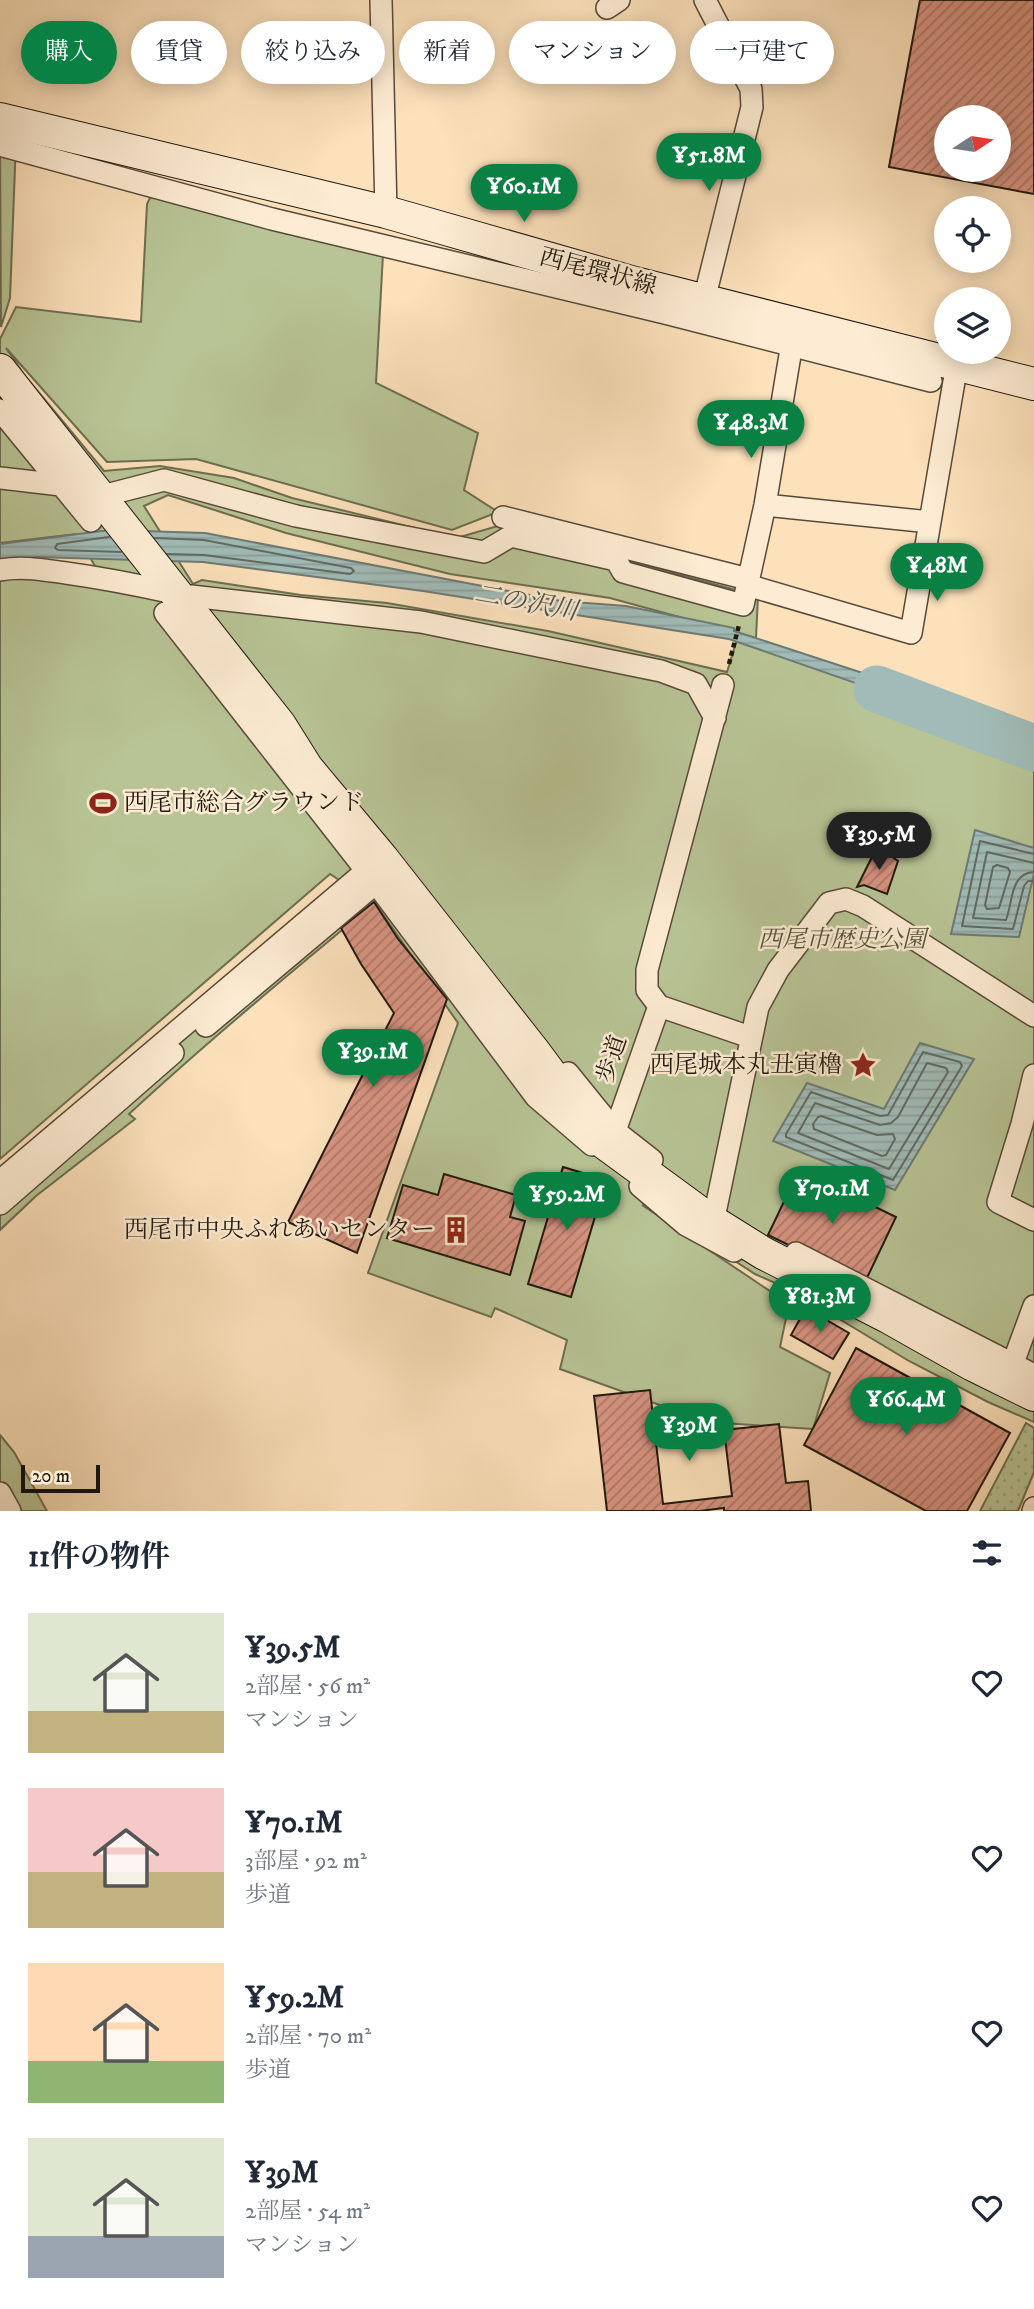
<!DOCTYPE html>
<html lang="ja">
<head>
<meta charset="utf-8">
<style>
	:root { --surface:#fff; --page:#f2f2f3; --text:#1f2937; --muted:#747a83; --accent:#0b8043 }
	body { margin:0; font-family:"IM FELL DW Pica","Noto Serif JP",serif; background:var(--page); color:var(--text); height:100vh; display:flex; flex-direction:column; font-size:26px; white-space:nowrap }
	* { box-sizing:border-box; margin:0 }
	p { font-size:23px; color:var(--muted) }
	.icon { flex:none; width:38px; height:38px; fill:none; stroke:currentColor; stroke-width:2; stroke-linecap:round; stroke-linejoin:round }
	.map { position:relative; height:1511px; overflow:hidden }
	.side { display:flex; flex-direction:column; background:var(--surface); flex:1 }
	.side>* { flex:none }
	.guide { position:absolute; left:21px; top:21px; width:992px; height:63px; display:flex; gap:14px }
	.needle { width:46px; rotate:78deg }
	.tools { position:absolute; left:934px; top:105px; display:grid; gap:14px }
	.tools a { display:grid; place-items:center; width:77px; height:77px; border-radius:50%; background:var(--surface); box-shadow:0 4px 18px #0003; font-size:35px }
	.scale { position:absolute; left:21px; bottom:18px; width:79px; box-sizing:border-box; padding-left:7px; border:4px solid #20180e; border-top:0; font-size:19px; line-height:24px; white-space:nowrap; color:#20180e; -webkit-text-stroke:5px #fdecd3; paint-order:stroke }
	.price { position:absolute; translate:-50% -60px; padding:0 16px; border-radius:24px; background:var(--accent); color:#fff; font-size:23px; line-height:46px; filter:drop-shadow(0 2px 4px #0008) }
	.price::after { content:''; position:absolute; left:50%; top:42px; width:21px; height:16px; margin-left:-10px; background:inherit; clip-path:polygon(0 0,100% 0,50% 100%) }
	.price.current { background:#222; color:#fff }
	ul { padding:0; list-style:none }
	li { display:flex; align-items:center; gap:21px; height:175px; padding:0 28px }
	li span { display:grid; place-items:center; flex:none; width:196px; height:140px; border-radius:0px; color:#555 }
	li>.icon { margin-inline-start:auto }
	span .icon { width:84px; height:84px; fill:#fffc; stroke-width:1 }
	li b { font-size:30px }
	h2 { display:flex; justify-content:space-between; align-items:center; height:84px; padding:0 28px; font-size:30px }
	.chip { padding:0 24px; border-radius:32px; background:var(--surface); box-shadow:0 4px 18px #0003; font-size:24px; line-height:63px }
	.chip.current { background:var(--accent); color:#fff }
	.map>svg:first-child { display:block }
	.grass { fill:url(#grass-dots); stroke:#6c6e52; stroke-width:2 }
	.green { fill:#b8c495; stroke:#6c6e52; stroke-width:2 }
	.water { fill:url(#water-rules); stroke:#6d7a74; stroke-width:2 }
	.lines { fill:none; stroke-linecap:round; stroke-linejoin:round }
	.shore { stroke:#606a63; stroke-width:2 }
	.river { stroke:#a1bcb8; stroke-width:47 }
	.building { fill:url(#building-hatch); stroke:#20180e; stroke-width:2; fill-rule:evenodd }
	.street-casing { stroke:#574a39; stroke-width:24 }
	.secondary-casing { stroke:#20180e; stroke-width:34 }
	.path { stroke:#20180e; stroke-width:4.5; stroke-dasharray:5 3.5; stroke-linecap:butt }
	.street { stroke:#fdecd3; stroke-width:21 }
	.secondary { stroke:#fdecd3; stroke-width:32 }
	.labels { text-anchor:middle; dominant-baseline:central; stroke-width:5; stroke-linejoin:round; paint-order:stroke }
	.street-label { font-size:24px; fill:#20180e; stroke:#fdecd3 }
	.poi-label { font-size:24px; fill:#20180e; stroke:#fdecd3; text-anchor:end }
	.park-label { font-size:24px; font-style:italic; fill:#55543d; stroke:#fdecd3 }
	.water-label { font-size:26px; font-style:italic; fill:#4d514a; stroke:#fdecd3 }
</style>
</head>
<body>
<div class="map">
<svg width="1034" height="1511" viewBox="0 0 1034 1511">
	<defs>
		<pattern id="grass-dots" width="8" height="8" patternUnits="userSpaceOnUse" patternTransform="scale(1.75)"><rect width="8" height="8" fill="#b8c495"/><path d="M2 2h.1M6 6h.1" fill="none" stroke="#9ea87f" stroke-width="1.8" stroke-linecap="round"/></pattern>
		<pattern id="water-rules" width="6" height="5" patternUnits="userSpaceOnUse" patternTransform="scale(1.75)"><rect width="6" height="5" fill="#a1bcb8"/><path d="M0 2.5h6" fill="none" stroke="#8aa19d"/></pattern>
		<pattern id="building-hatch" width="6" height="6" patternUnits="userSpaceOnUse" patternTransform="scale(1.75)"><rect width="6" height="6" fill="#d89482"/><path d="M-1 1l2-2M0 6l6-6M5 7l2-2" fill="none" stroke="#af7869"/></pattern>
	</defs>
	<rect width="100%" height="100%" fill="#fce1bb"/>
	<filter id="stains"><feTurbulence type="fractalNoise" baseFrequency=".00286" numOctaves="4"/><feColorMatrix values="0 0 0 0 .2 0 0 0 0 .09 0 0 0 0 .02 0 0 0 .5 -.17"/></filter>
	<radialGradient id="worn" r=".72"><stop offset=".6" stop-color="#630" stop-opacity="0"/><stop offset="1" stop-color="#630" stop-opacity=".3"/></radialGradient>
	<path class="grass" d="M1026 1423 1034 1428V1472L1018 1511H980Z"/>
	<path class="green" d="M0 137 16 141 10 298 1 327Z
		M159 180 384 236 376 383 478 433 464 490 498 512 452 530 196 459 107 462 6 348 26 377 104 471 160 466 234 478 292 498 452 537 453 539 508 523 622 559 758 596 756 638 610 598 450 574 286 533 168 495 144 506 193 584 202 580 301 595 387 603 548 631 727 672 738 636 1034 734V1422L988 1402 909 1361 791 1290 755 1274 662 1214 642 1205 789 1304 780 1347 830 1373 813 1429 707 1422 560 1369 567 1340 495 1308 491 1317 368 1273 458 1023 375 903C292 971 209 1040 129 1114L135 1119 36 1196 0 1230V1190L354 890 330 874 0 1159V576L98 571 76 534 0 543V339L16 307 141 322 147 204Z
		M0 1435 14 1452 47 1511H4L0 1504Z"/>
	<path class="water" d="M110 530 205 533 561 601 626 606 734 628V631L1034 729V745L729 639 423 591 203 562 36 557 0 561V544Z
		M975 830 1034 848V874L1019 937 951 934Z
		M920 1043 974 1059 895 1190 773 1141 807 1083 884 1109Z"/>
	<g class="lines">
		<path class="shore" d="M109 537 57 544 55 548 58 550 121 552
			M155 538 204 540 351 568 354 571 350 574 204 555 167 554
			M1034 854 980 841 962 926 1013 929 1024 886 1028 881H1034
			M1034 863 987 852 973 918 1006 920C1013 902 1010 873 1034 872
			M997 865 1008 868 1010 872 999 908 987 909 985 905 993 867Z
			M923 1052 960 1062 962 1066 893 1180 786 1137V1134L811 1092 880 1116 888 1115Z
			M927 1063 946 1068 948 1072 889 1169 798 1133 815 1103 880 1125 891 1123 898 1117Z
			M821 1116 877 1135 893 1134 895 1139 886 1155 882 1156 814 1129 813 1124 818 1117Z"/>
		<path class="river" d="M877 689 1034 748"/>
	</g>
	<path class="building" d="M920 0H1034V194L889 167ZM947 117H999V170H947Z
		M877 847 898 861 887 894 864 885 857 887Z
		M374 902 398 939 447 999 357 1253 288 1222 394 1013 361 964 341 928Z
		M563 1167 606 1180 571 1297 528 1284Z
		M799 1170 896 1217 865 1282 768 1235Z
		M444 1174 516 1195 510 1217 525 1221 510 1275 387 1238 403 1185 438 1195Z
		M806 1308 849 1333 833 1359 791 1335Z
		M856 1348 1010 1433 967 1511H926L804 1445Z
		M650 1390 663 1504 732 1496 724 1430 779 1424 786 1483 808 1481 811 1511H724V1508L700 1511H607L594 1396Z"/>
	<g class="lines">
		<defs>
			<path id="street" d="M381 0 386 212
				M607 8 619 0
				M0 145 272 219 665 313 931 381
				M704 300 752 107 751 89 705 0
				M0 410 91 521
				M0 478 61 485
				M110 494 164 480 296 516 484 552 511 536 616 560 623 572 743 605 765 505 794 331
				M765 505 930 522
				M503 517 748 579
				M0 570C23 566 43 570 66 573 102 578 138 585 174 593
				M747 585 911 633 957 364
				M191 596 421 622 661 671 696 684 715 718
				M165 613 376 883 536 1097 592 1145
				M723 685 647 970V990L659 1006 750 1037
				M206 1026 376 883
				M568 1073 615 1131 652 1160
				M1034 1075 1022 1124 998 1202 1034 1220
				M615 1131 659 1006
				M0 1181 378 861
				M640 1186 686 1225 734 1251
				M0 1204 173 1053
				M716 1208 758 1007 778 970 829 903 846 899 863 906 1034 1016
				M796 1253 1034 1375
				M1013 1363 1034 1306
				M0 1493 10 1511
				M1033 1511 1034 1508"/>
			<path id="secondary" d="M0 119 386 212 635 283 1034 384
				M0 370 280 725 307 768 382 858 536 1054 599 1139 707 1218 763 1253 888 1317 973 1365 1034 1395"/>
		</defs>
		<use href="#street" class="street-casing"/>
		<use href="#secondary" class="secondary-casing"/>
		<path class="path" d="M729 664 739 625"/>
		<use href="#street" class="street"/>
		<use href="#secondary" class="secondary"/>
	</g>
	<defs>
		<symbol id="stadium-bare" viewBox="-9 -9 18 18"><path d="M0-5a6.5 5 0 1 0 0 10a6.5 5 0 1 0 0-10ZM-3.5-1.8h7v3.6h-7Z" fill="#8f2418" stroke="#fdecd3" stroke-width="2.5" paint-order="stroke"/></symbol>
		<symbol id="sight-bare" viewBox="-9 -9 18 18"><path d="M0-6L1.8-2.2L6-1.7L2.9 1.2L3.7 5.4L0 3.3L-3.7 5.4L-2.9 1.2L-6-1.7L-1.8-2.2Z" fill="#8f2418" stroke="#fdecd3" stroke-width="2.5" paint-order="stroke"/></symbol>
		<symbol id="building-bare" viewBox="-9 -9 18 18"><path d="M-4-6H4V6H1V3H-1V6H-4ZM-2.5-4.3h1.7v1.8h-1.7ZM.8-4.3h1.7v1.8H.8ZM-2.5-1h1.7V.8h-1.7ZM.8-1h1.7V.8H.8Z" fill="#8f2418" stroke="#fdecd3" stroke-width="2.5" paint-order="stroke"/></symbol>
	</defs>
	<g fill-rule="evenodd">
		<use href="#stadium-bare" x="84" y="784" width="38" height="38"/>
		<use href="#sight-bare" x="844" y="1046" width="38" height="38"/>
		<use href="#building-bare" x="437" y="1211" width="38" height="38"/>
	</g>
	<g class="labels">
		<g class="street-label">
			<text transform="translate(598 272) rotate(15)">西尾環状線</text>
			<text transform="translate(612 1059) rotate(-71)">歩道</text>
		</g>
		<g class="poi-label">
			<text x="124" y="803" text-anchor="start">西尾市総合グラウンド</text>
			<text x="842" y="1065">西尾城本丸丑寅櫓</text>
			<text x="435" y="1230">西尾市中央ふれあいセンター</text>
		</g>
		<g class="park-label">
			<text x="842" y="940">西尾市歴史公園</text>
		</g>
		<g class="water-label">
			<text transform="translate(526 603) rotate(10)">二の沢川</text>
		</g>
	</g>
	<rect width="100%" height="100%" filter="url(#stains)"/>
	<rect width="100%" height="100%" fill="url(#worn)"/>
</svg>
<div class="tools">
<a><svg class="needle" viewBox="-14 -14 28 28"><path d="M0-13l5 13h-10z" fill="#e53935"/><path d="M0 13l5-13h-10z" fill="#747a83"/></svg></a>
<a><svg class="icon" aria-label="locate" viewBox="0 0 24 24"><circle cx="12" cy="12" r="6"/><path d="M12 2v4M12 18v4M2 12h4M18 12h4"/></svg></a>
<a><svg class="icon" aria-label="layers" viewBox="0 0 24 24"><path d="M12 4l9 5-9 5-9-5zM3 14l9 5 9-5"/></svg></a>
</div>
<div class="scale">20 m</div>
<b class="price" style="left:709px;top:193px">¥51.8M</b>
<b class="price" style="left:524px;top:224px">¥60.1M</b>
<b class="price" style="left:751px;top:460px">¥48.3M</b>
<b class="price" style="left:937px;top:603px">¥48M</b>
<b class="price current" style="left:879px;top:872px">¥39.5M</b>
<b class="price" style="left:373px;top:1089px">¥39.1M</b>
<b class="price" style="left:832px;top:1226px">¥70.1M</b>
<b class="price" style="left:567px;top:1232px">¥59.2M</b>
<b class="price" style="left:820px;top:1334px">¥81.3M</b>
<b class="price" style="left:906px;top:1437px">¥66.4M</b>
<b class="price" style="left:689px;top:1463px">¥39M</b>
<div class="guide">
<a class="chip current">購入</a>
<a class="chip">賃貸</a>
<a class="chip">絞り込み</a>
<a class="chip">新着</a>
<a class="chip">マンション</a>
<a class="chip">一戸建て</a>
</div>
</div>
<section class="side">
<h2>11件の物件<svg class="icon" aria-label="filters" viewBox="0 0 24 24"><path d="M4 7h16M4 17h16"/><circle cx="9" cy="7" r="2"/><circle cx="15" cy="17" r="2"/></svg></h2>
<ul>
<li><span style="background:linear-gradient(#dfe7d0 70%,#c2b280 0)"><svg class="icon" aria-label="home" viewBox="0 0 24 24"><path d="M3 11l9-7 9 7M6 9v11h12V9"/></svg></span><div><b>¥39.5M</b><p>2部屋 · 56 m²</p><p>マンション</p></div><svg class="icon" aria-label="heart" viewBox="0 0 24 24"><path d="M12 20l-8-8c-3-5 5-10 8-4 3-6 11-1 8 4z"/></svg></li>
<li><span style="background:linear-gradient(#f6c9c9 60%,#c2b280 0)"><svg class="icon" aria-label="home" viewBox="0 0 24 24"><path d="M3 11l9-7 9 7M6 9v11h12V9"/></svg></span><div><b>¥70.1M</b><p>3部屋 · 92 m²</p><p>歩道</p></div><svg class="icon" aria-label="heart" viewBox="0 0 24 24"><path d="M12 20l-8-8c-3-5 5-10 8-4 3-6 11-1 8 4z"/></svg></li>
<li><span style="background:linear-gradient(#ffd9b3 70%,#8fb573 0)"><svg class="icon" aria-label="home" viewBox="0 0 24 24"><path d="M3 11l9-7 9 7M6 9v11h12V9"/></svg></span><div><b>¥59.2M</b><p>2部屋 · 70 m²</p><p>歩道</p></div><svg class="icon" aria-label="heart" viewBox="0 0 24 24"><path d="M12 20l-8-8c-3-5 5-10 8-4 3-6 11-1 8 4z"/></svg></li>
<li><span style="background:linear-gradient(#dfe7d0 70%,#9aa5b1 0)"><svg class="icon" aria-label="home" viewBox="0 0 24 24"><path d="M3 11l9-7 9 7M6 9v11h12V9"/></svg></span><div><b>¥39M</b><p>2部屋 · 54 m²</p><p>マンション</p></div><svg class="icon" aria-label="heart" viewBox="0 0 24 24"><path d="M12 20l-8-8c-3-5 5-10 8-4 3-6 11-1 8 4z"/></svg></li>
</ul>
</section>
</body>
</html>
